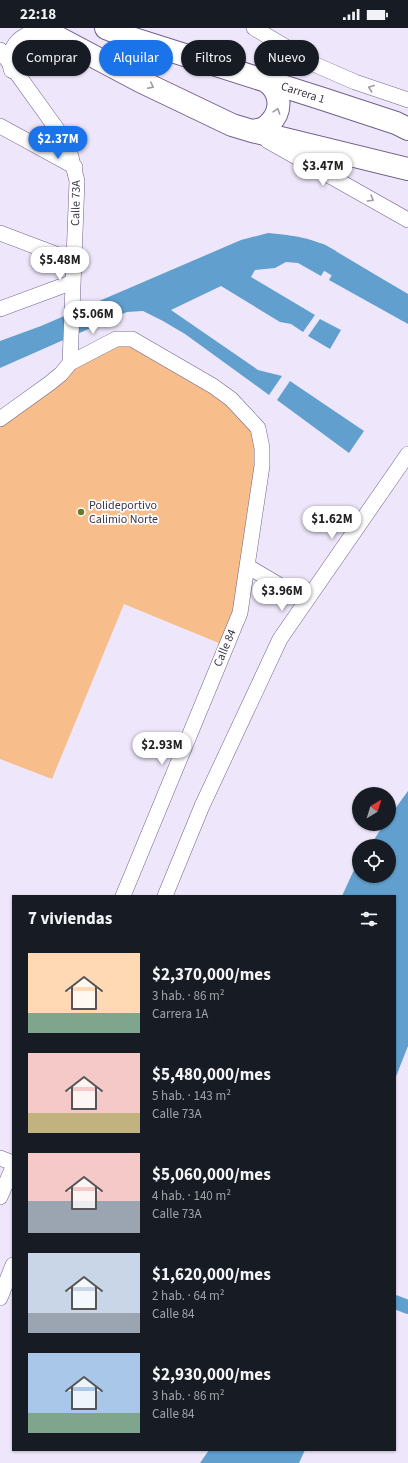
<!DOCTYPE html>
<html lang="es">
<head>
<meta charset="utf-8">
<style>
	:root { --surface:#171b24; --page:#20242c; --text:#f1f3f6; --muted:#9ea1a6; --accent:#1a73e8 }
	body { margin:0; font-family:"Source Sans 3",sans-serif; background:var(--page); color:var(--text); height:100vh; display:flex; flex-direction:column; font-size:15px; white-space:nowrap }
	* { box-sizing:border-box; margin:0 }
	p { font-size:13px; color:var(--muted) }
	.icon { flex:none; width:22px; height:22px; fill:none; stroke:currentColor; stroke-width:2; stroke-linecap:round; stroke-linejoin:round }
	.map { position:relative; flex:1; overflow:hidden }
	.drawer { position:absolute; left:12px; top:867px; width:384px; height:556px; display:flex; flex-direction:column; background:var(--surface); border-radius:0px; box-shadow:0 1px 3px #0004 }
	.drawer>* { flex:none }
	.hud { position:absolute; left:12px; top:12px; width:384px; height:36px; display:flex; gap:8px }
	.needle { width:26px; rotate:38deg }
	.fabs { position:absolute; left:352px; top:759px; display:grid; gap:8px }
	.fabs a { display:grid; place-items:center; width:44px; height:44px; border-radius:50%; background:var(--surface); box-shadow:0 1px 3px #0004; font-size:20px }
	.price { position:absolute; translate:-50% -34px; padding:0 9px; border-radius:14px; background:#fff; color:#222; font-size:13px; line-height:26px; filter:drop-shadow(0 1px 2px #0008) }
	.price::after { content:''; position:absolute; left:50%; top:24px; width:12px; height:9px; margin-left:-6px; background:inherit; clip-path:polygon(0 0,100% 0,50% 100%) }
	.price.active { background:var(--accent); color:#fff }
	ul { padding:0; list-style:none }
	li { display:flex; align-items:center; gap:12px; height:100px; padding:0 16px }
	li span { display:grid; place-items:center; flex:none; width:112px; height:80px; border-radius:0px; color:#555 }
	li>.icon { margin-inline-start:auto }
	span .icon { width:48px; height:48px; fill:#fffc; stroke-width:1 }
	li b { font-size:17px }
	h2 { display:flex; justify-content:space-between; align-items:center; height:48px; padding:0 16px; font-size:17px }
	.pill { padding:0 14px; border-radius:18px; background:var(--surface); box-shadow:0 1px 3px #0004; font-size:14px; line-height:36px }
	.pill.active { background:var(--accent); color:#fff }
	.status { display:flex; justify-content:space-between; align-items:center; height:28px; padding:0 20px; background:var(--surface); direction:ltr }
	.status svg { height:11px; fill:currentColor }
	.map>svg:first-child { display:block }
	.green { fill:#f7bd8a }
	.water { fill:#609fce }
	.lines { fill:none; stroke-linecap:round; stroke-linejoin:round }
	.canal { stroke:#609fce; stroke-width:14 }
	.river { stroke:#609fce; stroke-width:23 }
	.minor-casing { stroke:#73618d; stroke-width:16 }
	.tertiary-casing { stroke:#73618d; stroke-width:20 }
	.trunk-casing { stroke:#73618d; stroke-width:24 }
	.minor { stroke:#fff; stroke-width:15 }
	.tertiary { stroke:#fff; stroke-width:19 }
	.trunk { stroke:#fff; stroke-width:22 }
	.oneway { stroke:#9e9aa4 }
	.poi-dot { fill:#667a2a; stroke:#fff; stroke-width:1.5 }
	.labels { text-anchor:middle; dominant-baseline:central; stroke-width:3.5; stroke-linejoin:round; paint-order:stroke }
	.street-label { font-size:12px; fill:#3c3448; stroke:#fff }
	.poi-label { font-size:12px; fill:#3c3448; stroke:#fff; text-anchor:start }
</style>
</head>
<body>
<div class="status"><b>22:18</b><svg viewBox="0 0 49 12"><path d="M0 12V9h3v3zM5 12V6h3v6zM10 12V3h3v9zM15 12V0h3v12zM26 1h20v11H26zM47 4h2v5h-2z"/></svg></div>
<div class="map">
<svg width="408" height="1435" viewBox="0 0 408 1435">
	<rect width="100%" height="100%" fill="#eee7fb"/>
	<path class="green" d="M116 311 213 358 258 400 247 538 226 618 124 576 52 751 0 731V391Z"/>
	<path class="water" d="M268 205C296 208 311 209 336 223L321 248 298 235 286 234 275 240 255 242 251 249 315 287 303 304 291 296 280 294 221 258 171 282 258 342 282 348 269 367 185 306 163 293 143 283 127 284 0 340V313L41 298 241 212Z
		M343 228 408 266V296L329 252Z
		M320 291 341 302 330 321 308 308Z
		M290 353 364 403 349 425 277 372Z
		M408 763V1018L395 1051V868H342L353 844 359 834V848H389V818H370L384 796H389V789Z
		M209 1422H305L299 1435H200Z"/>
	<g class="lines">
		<path class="canal" d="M395 1274 408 1279"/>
		<path class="river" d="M302 222 320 227 408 280"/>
		<defs>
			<path id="minor" d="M254 0 316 37 355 54 408 72
				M0 22 64 111 70 125 77 153 70 335
				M0 98 75 139
				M268 113 408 192
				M0 205 74 233
				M0 281 73 254
				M0 391 50 355 61 346 70 335 116 311H132L213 358 231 371 258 400 262 420V438L240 585 123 868
				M247 538 306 573
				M165 868 202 778 280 611 408 426
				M0 1130 13 1135
				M0 1169 13 1139
				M0 1270 13 1237"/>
			<path id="tertiary" d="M13 41C7 15 30 0 54 8"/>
			<path id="trunk" d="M40 0 140 53 232 97 252 103 408 141
				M106 0 131 10 323 71 396 95 408 101
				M252 103C258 102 265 101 269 96 283 83 281 63 266 53"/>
		</defs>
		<use href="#minor" class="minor-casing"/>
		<use href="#tertiary" class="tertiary-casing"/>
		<use href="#trunk" class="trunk-casing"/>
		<use href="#minor" class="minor"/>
		<use href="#tertiary" class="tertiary"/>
		<use href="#trunk" class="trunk"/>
	</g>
	<defs><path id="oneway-chevron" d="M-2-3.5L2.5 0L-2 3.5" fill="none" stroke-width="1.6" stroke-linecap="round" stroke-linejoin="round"/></defs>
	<g class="oneway">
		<use href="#oneway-chevron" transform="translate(151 58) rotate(26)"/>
		<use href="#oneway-chevron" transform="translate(371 60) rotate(-160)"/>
		<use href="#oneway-chevron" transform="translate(277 83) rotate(-72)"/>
		<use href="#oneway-chevron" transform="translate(371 171) rotate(30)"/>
	</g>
	<circle class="poi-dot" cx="81" cy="484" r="4"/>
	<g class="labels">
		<g class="street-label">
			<text transform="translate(303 65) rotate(18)">Carrera 1</text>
			<text transform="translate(76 175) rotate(-89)">Calle 73A</text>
			<text transform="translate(225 620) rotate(-67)">Calle 84</text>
		</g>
		<g class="poi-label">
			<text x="89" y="477">Polideportivo<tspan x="89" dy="14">Calimio Norte</tspan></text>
		</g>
	</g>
</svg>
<div class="fabs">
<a><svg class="needle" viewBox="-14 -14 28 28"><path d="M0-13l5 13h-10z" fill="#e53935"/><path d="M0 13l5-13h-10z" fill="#9ea1a6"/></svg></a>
<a><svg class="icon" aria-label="locate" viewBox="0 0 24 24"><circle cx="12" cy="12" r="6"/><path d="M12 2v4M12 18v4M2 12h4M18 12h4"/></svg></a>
</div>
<b class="price active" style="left:58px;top:132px">$2.37M</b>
<b class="price" style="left:323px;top:159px">$3.47M</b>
<b class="price" style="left:60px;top:253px">$5.48M</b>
<b class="price" style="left:93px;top:307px">$5.06M</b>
<b class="price" style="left:332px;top:512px">$1.62M</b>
<b class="price" style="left:282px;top:584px">$3.96M</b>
<b class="price" style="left:162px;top:738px">$2.93M</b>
<div class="hud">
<a class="pill">Comprar</a>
<a class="pill active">Alquilar</a>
<a class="pill">Filtros</a>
<a class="pill">Nuevo</a>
</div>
<section class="drawer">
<h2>7 viviendas<svg class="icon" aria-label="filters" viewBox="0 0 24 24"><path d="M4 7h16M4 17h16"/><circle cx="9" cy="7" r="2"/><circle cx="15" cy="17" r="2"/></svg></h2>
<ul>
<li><span style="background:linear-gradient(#ffd9b3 75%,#7fa58c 0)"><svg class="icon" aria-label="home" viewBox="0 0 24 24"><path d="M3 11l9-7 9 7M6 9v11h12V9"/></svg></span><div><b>$2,370,000/mes</b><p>3 hab. · 86 m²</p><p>Carrera 1A</p></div></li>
<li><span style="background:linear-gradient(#f6c9c9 75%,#c2b280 0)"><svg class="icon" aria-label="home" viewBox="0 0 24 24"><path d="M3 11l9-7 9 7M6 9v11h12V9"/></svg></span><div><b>$5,480,000/mes</b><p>5 hab. · 143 m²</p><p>Calle 73A</p></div></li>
<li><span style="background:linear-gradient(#f6c9c9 60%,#9aa5b1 0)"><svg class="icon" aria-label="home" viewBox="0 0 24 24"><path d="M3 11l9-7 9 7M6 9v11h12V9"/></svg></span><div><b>$5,060,000/mes</b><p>4 hab. · 140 m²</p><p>Calle 73A</p></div></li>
<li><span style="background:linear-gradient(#c9d6e8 75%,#9aa5b1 0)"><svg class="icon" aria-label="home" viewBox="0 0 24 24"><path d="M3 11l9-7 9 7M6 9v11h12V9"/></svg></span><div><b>$1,620,000/mes</b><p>2 hab. · 64 m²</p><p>Calle 84</p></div></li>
<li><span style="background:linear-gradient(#a9c7e8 75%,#7fa58c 0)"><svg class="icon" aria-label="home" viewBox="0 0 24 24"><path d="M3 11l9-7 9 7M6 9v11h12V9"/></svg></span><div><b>$2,930,000/mes</b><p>3 hab. · 86 m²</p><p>Calle 84</p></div></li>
</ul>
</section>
</div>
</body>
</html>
